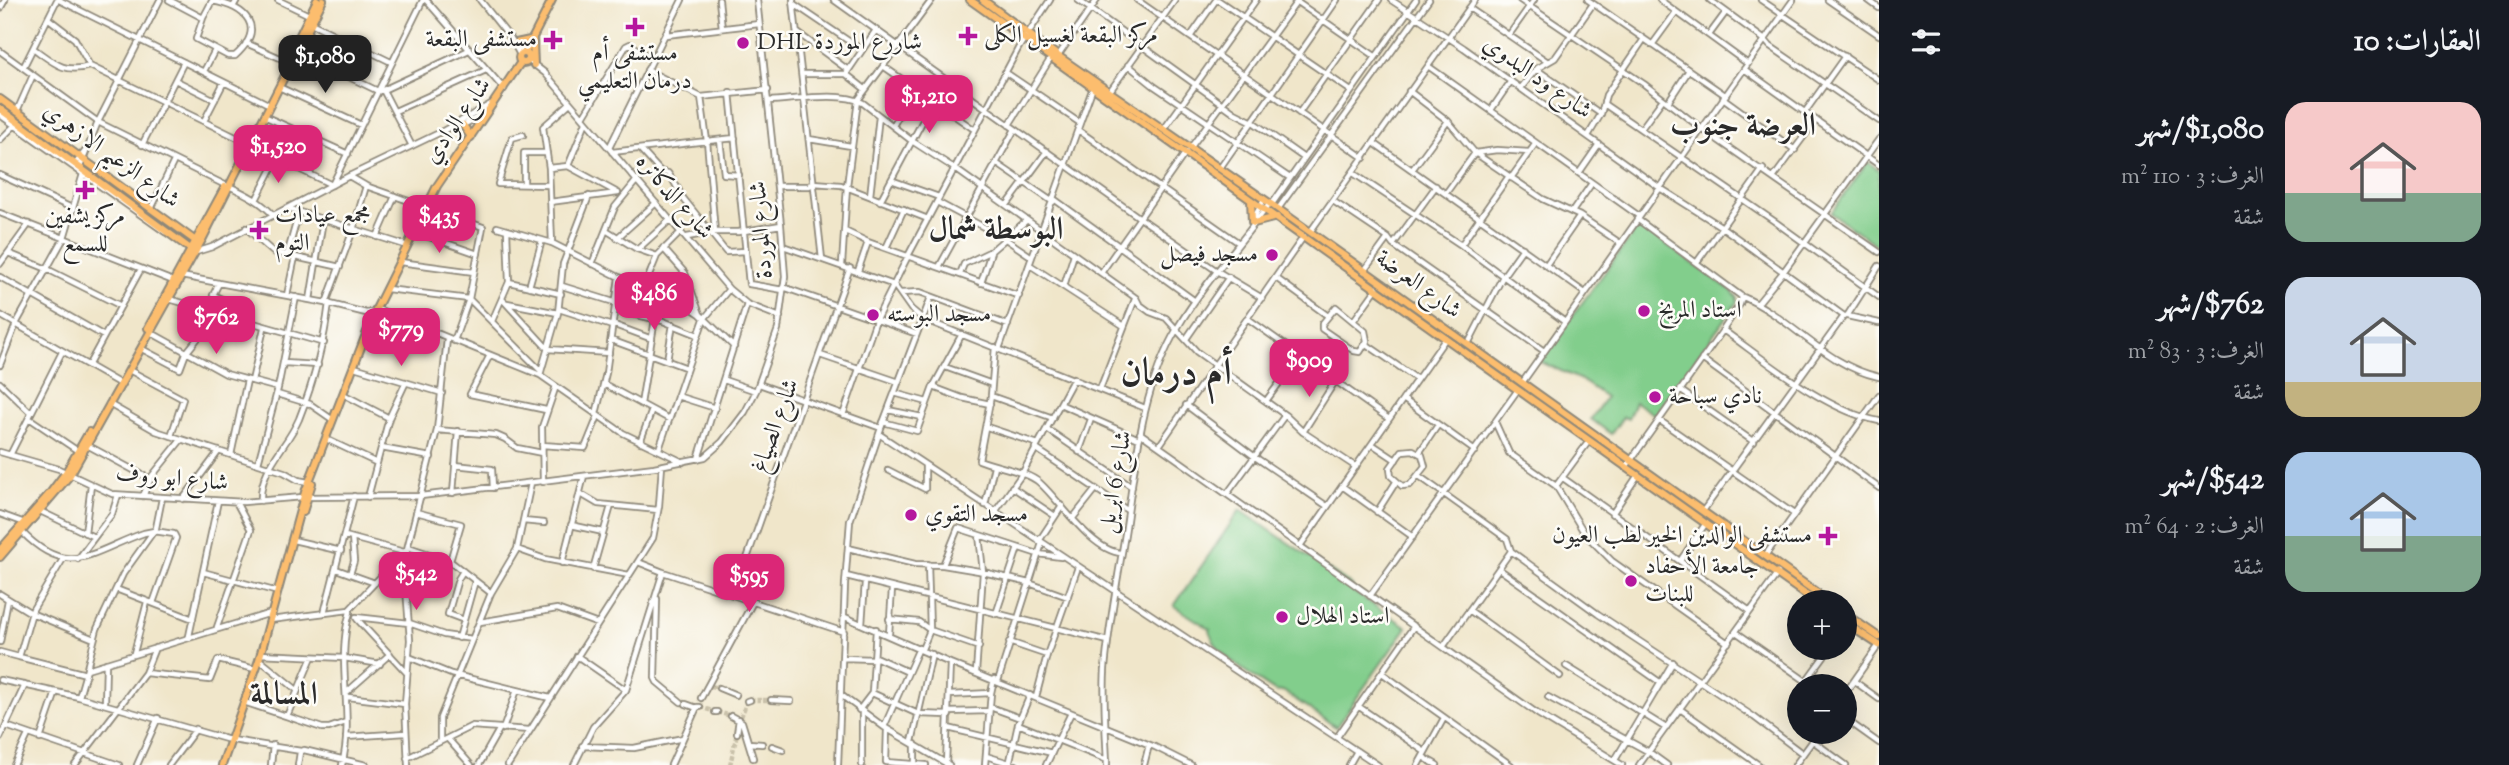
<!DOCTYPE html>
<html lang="ar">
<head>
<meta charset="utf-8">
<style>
	:root { --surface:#171b24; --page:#20242c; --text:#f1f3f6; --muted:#9ea1a6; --accent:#db2777 }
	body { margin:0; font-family:"Sorts Mill Goudy",Amiri,serif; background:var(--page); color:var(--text); direction:rtl; height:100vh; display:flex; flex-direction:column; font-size:26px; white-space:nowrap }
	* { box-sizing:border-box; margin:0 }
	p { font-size:23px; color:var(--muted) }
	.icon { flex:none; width:38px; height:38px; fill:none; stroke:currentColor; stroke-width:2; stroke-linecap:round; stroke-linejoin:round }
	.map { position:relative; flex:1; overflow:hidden; direction:ltr }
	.details { display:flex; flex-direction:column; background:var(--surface); width:630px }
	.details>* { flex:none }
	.controls { position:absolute; left:1787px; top:590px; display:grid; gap:14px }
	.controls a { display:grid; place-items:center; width:70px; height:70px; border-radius:50%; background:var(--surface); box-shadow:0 7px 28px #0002; font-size:35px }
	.price { position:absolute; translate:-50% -60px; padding:0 16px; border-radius:14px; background:var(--accent); color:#fff; font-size:23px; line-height:46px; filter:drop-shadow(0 2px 4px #0008) }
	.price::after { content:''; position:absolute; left:50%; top:42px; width:21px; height:16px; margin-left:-10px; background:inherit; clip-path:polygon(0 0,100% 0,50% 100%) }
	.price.active { background:#222; color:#fff }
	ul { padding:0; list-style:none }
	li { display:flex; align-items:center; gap:21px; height:175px; padding:0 28px }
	li span { display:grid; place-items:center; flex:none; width:196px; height:140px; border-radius:21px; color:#555 }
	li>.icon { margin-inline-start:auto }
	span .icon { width:84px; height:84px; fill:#fffc; stroke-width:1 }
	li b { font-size:30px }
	h2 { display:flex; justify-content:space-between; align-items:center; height:84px; padding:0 28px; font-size:30px }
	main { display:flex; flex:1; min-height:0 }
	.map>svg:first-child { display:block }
	.green { fill:#82ce8c; stroke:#567c5c; stroke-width:2 }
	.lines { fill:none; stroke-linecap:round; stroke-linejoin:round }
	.minor-tunnel { stroke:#c9c1aa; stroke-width:4.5; stroke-dasharray:4.5 2; stroke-linecap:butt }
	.minor-casing { stroke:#8e887a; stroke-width:8 }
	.major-casing { stroke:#8e887a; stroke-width:10 }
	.minor { stroke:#fff; stroke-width:4.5 }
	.major { stroke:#fcbd6e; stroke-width:6 }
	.poi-dot { fill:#b5179e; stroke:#fdfcf7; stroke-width:2.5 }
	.labels { text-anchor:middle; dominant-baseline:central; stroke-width:5; stroke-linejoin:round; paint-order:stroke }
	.poi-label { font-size:24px; fill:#2b2b2b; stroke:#fdfcf7; text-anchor:start }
	.street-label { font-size:24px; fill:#2b2b2b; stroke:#fdfcf7 }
	.district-label { font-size:32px; font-weight:bold; fill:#2b2b2b; stroke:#fdfcf7 }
	.town-label { font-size:38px; font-weight:bold; fill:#2b2b2b; stroke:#fdfcf7 }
</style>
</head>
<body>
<main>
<section class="details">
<h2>العقارات: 10<svg class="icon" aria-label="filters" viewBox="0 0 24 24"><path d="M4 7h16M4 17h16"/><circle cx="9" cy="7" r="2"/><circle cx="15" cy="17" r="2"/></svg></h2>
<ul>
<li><span style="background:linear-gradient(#f6c9c9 65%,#7fa58c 0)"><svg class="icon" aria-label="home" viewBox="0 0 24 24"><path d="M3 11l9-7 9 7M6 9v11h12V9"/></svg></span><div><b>$1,080/شهر</b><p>الغرف: 3 · 110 m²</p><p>شقة</p></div></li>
<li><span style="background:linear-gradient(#c9d6e8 75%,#c2b280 0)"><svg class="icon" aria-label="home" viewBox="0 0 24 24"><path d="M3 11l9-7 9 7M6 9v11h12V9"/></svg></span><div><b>$762/شهر</b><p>الغرف: 3 · 83 m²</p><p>شقة</p></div></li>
<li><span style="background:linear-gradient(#a9c7e8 60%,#7fa58c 0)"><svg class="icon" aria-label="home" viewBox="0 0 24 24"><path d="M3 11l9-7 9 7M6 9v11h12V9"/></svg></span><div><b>$542/شهر</b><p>الغرف: 2 · 64 m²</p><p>شقة</p></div></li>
</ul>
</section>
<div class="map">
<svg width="1879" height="765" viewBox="0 0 1879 765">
	<rect width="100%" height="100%" fill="#fdfcf7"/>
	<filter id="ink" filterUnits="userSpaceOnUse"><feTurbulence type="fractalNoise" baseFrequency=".0143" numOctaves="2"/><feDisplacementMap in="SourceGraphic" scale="14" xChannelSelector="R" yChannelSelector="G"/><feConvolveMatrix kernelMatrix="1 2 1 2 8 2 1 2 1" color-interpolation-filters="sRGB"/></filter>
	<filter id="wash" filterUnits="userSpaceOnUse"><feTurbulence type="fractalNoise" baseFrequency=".00686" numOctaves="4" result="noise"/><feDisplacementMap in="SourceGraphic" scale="28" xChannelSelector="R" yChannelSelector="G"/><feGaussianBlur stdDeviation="1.57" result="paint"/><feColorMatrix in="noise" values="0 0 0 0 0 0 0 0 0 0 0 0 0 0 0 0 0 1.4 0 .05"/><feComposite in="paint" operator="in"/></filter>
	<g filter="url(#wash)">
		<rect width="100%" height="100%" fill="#f0e6ca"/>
		<path class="green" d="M1868 162 1879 170V247L1831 213Z
			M1643 228 1732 291 1737 297V302L1655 415 1635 402 1628 419 1623 417 1611 434 1591 419 1606 397 1581 380 1539 361 1636 230Z
			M1240 510 1352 586 1354 592 1407 627 1336 727 1283 691 1276 692C1256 678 1211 654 1210 629L1174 606Z"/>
	</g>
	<g filter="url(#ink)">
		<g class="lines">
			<path class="minor-tunnel" d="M711 686 719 688
				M750 700H771
				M700 707 715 712
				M717 712 731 716
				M741 717 747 701
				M730 765 737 733"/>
			<defs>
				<path id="minor" d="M59 0 266 103
					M169 0 203 18
					M278 0 309 15
					M426 0 504 89
					M480 0 522 53
					M719 0 722 28
					M793 0 822 259
					M834 0 1140 218 1217 271 1262 298
					M1078 0 1235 113 1253 122 1304 158
					M1137 0 1364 158
					M1218 0 1351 91
					M1294 0 1375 56
					M1391 0 1464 48 1660 188 1722 227 1844 316
					M1520 0 1644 84 1702 129 1879 252
					M1588 0 1725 95
					M1660 0 1748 64
					M1710 0 1765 40 1770 46 1879 121
					M1761 0 1879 80
					M1828 0 1879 35
					M1868 0 1879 8
					M212 1C246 7 267 27 235 56H228L196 39 203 18Z
					M794 4 862 50
					M233 7 237 0
					M1469 8 1548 62
					M0 9 5 0
					M49 19 75 39 90 66 246 142
					M311 23 391 62
					M798 33 848 70
					M666 35 759 24
					M1509 35 1534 0
					M1709 35 1726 12
					M1190 37 1216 0
					M513 42 520 55
					M246 43 287 61
					M1652 45 1676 12
					M33 48C54 63 64 74 90 66
					M0 51 98 122 225 185
					M297 52 378 91 383 90 412 146
					M1058 56 1097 0
					M528 60 545 73 729 289 747 304 780 317
					M1128 65 1154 86 1290 178
					M883 66 975 130
					M1428 66 1639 216
					M23 68 57 0
					M1536 69 1601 114
					M1744 69 1879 165
					M204 71 215 50
					M338 72 353 43
					M1005 72 1080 123
					M803 74H846L876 30
					M846 74 865 89
					M175 80 215 100
					M279 87 361 125
					M1521 88 1536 69 1555 58 1593 4
					M383 90 469 50
					M1110 91 1175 0
					M1409 91 1448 121 1475 153 1543 199 1580 216 1620 243
					M730 92 749 284 783 290
					M701 97 768 90
					M1723 98 1795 150
					M769 101C794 100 841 91 863 103L912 141 954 168 1136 298 1139 304 1150 312 1166 318 1197 352 1285 415 1303 432 1356 467
					M1668 102 1689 70
					M1604 104 1774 221 1879 297
					M1491 110 1511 81
					M17 111 33 75
					M395 111 486 70
					M1805 112 1845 56
					M1299 113 1379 0
					M0 115 165 232
					M264 116 348 154
					M583 117 626 46 630 44 653 59
					M204 121 224 82
					M463 125 486 113
					M1009 125 1051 58
					M893 126 914 87
					M1164 129 1256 0
					M1641 129 1663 99
					M1078 130 1239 243
					M523 135 512 138 498 184 549 185
					M1588 136 1601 114 1606 95 1644 39
					M809 139 851 146
					M0 140 14 126
					M720 140 724 174 739 175
					M1374 143 1585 293
					M142 145 184 62
					M249 145 332 185 423 0
					M1191 147 1298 0
					M609 148 682 0
					M640 149 661 172 668 173 673 180 683 198 726 252 746 251
					M612 152 707 141 701 97 647 70
					M76 163 89 146
					M996 163 1053 202
					M568 166 616 192
					M80 167 98 122 160 0
					M549 168 568 166 586 122
					M1220 168 1337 0
					M1412 170 1448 121
					M1353 173 1461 245 1565 322
					M1579 173 1599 144
					M0 175 74 209
					M349 176 366 186 483 227 469 299 454 341
					M1774 177 1816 120
					M1511 178 1536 143
					M891 180 939 197
					M524 184V153H547
					M229 186C246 194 261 201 273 215
					M777 186H809L814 183 841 185 928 219
					M1446 193 1475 153 1497 150 1529 152
					M870 196 879 116
					M1054 199 1195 301
					M256 200 277 159
					M880 201 945 79
					M1333 201 1388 238 1393 245 1544 351
					M550 202 618 193
					M937 202 1004 238 1032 257
					M1272 204 1416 0
					M1007 205 1047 151
					M287 208 408 246
					M151 209 174 161
					M1278 209 1429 0
					M1572 212 1592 183
					M0 213 173 281
					M1637 219 1741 296C1791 317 1824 365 1879 377
					M1253 220 1264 199
					M497 227 552 243 619 277 691 308 700 314
					M246 228 273 252 340 267
					M606 230 637 249 657 256 681 232
					M845 231 868 242 1019 296
					M415 232 478 254
					M715 232 707 141 735 138
					M1310 232 1475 0
					M377 237 395 196
					M687 237 715 232H738L781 225
					M617 238 656 203
					M552 243 549 168 543 127 570 103
					M1393 245 1436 186
					M1461 245 1509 176
					M783 246 894 285 911 309 923 319 1145 408
					M663 248 685 273 700 314 734 347
					M886 248 904 209
					M638 249 670 220
					M196 252 212 247 349 176 441 132 491 104
					M8 253 47 269 121 306
					M287 255 299 212
					M400 262 474 272
					M1697 262 1763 169
					M0 264 29 224
					M592 264 615 207 637 180
					M842 265 847 186 858 100 932 0
					M1030 265 1124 326
					M1546 265 1580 216
					M939 267 1015 129
					M858 271 868 242
					M1364 271 1388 238
					M1101 273 1186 152
					M960 274 964 264 991 251 1027 220
					M181 276 326 303 366 313 380 310 540 375 623 433 683 462
					M0 277 104 336
					M1276 278 1328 316
					M509 282 561 294
					M219 283 213 295 226 301V315
					M981 283 991 252
					M562 286 617 303
					M1064 286 1074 254
					M529 287 542 240
					M783 287 917 334
					M644 288 657 256
					M387 289 469 299 541 371
					M901 293 920 292 1008 325
					M287 295 295 257
					M169 299 324 343
					M310 300 323 220
					M503 300 548 349 609 353
					M326 303 353 230 366 186
					M507 303 558 313
					M1758 303 1784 271 1879 139
					M1336 307 1365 331 1367 341 1360 352 1354 351 1322 329V324Z
					M559 309 612 326
					M615 310 663 321 698 335
					M0 315 117 382
					M1847 316 1879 323
					M1247 318 1389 419
					M1354 320 1377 288
					M492 321 509 282 507 230
					M612 324 652 339
					M1723 330C1768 362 1825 411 1879 421
					M150 332 226 374 278 388
					M1186 339 1229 277
					M611 340 687 368
					M1366 344 1417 379
					M1468 344 1503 276 1523 248
					M995 347 991 396 979 460C996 467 1027 471 1040 483 1061 502 1092 551 1121 553
					M142 349 180 369 186 353 218 313
					M999 349 1093 87
					M490 355 470 394 546 410
					M820 355 899 382
					M1702 359 1879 488
					M667 360 673 324
					M284 363 318 365
					M0 365 16 324 64 238 83 174
					M88 366 141 269
					M354 367 442 393
					M945 367 992 384
					M1318 368 1339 342
					M129 370 183 399 171 436
					M540 375 558 313 563 264 589 196
					M724 380 756 391
					M252 381 264 328
					M0 383 31 413
					M1522 383 1793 0
					M604 384 669 419
					M759 384 881 428
					M933 387 962 398 990 404
					M1100 389 1135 299
					M1680 390 1754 442
					M894 393 927 402
					M277 394 310 404 333 420
					M343 394 389 418
					M677 396 715 408
					M991 396 1053 418
					M1403 399 1475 451
					M1266 401 1300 355
					M109 404 156 431 284 472 298 480 308 482
					M641 404 655 319
					M1060 404 1139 439
					M1186 405 1255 457 1327 506
					M888 410 922 417
					M596 414 606 373 619 277
					M843 415 876 320 908 256 1019 47 1050 0
					M29 418 78 451
					M1659 420 1794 514
					M883 422 917 431 933 387 962 334
					M1495 422 1509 453 1556 486 1585 534 1612 561 1728 643
					M987 427 1038 444
					M1047 429 1132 487
					M437 430 496 435 505 439 517 448 542 453
					M1303 432 1336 380
					M1140 433 1538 714 1622 765
					M879 434 1378 765
					M326 439 377 463
					M640 442 652 410
					M1372 444 1396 460
					M87 445 150 479
					M542 445 585 448 598 416
					M1159 446 1304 236
					M381 448 431 457
					M1035 448 1127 510
					M659 449 704 319 729 289
					M1413 450 1422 455 1425 466 1410 485 1402 486 1391 476 1390 468 1402 451Z
					M0 452 59 469 112 494 244 502 303 497 421 496 654 467 705 457 722 442 745 412 756 391 778 329 785 276 781 225 757 0
					M1079 452 1091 419
					M1419 453 1438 425
					M10 455 62 352
					M231 455 247 380
					M698 459 747 304
					M258 463 278 388 296 297
					M455 465 492 469 493 488
					M1626 467 1723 330 1740 304 1742 297
					M888 470 925 489V465
					M1419 476 1507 539 1511 551 1598 614 1754 717 1803 754
					M1563 478 1750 611
					M543 482 542 427 556 386
					M1342 486 1413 537
					M1556 486 1589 441
					M1012 487 1055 516
					M453 493 458 431
					M581 494 598 504 658 510
					M1227 494 1285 415
					M143 496 152 476 181 440
					M368 497 389 418 406 382
					M183 499 219 451
					M261 501C259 469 287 447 299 419 314 381 324 344 329 303
					M985 505 994 466
					M40 511 94 537
					M1703 511 1844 316H1847L1879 266
					M416 512 461 524 450 561
					M995 512 1022 474 1074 378
					M1377 512 1396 482
					M0 514 25 523
					M1612 514 1638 475
					M1073 518 1096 489
					M523 521 544 523
					M571 525 603 532
					M22 532C69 580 92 551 144 533L154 531 174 534 176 538 153 603
					M85 533 91 485
					M345 536 404 552
					M293 540 341 551
					M1039 541 1062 506
					M1300 546 1446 338
					M408 547 450 561 491 593
					M848 548 915 564 943 565 979 571 1029 583 1068 597
					M407 549 406 588 410 640 405 704 408 765
					M517 549 545 559 629 575
					M1765 556 1879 395
					M63 559 33 609 19 657 86 674
					M78 559 112 514 118 495
					M1680 561 1706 523
					M638 562 663 572 844 632
					M562 563 584 476
					M943 565 958 528 1038 554 1061 557
					M336 569 375 583
					M593 569 611 506
					M1499 569 1661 683
					M463 571 458 579 448 614 464 620
					M203 572 278 592
					M350 574 354 561 352 538
					M846 576 1108 641
					M116 589 193 619
					M0 594 31 613 94 639
					M734 595 850 268
					M1370 596 1517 391
					M657 599 655 678 657 682 681 702
					M1469 610 1560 676
					M324 613 354 496
					M996 614 1018 548
					M356 617 409 623 444 635 472 639
					M845 617 950 663 1155 747 1191 765
					M357 619 407 673
					M889 619 919 622 930 630 979 647
					M270 620 349 610 407 549 437 430 447 339
					M480 622 557 609 598 624
					M862 624 865 582
					M217 627 251 530 236 502
					M1736 632 1813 686
					M889 634 892 589
					M189 636 218 501
					M459 638 475 581
					M0 642 8 600
					M1009 642 1047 655
					M1443 647 1511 551
					M922 649 930 630 928 564
					M0 652 19 657
					M134 653 147 602
					M260 654 344 658 380 664
					M577 656 626 690
					M409 657 451 674 550 698
					M875 657 908 672
					M843 658 875 659
					M260 660 297 690
					M1566 666 1666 728
					M87 668 97 629 123 574 156 528 162 498
					M145 673 155 648
					M976 673 983 572 979 535
					M1382 673 1511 765
					M0 680 79 697 226 739 301 751
					M998 681 1042 543
					M1806 681 1830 648
					M1854 681 1879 699
					M719 688 736 695
					M347 692 390 654
					M872 693 918 714 949 715
					M841 695 884 727 949 765
					M949 695 991 693
					M1844 695 1879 645
					M79 697 87 669 271 613
					M348 697 405 704
					M1036 697 1047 655 1078 567
					M1548 697 1649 752 1667 765
					M701 698 753 602
					M771 700 791 701
					M747 701 750 700
					M244 702 322 728H329L346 722
					M105 704 106 663
					M686 704 697 708
					M1358 706 1425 752
					M990 707 1020 718
					M1680 709 1759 765
					M859 710 872 693 876 629
					M715 712H717
					M949 712 989 711
					M287 716 312 657
					M731 716 742 722 753 758
					M1844 718 1879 743
					M1018 724 1107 760
					M6 726 119 765
					M884 727 919 648
					M948 728 1052 753
					M503 729 517 690
					M887 729 886 762 926 765
					M737 733 739 719
					M346 737 406 733
					M1337 737 1414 626
					M0 738 25 685
					M40 739 56 692
					M448 739 471 765
					M440 741V718L491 593 517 549 531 483
					M1813 741 1846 765
					M912 742 932 654
					M749 743 762 744
					M582 746 634 748 683 738
					M772 746 783 750
					M986 756 1016 765
					M1423 757 1437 765
					M407 758 472 726 530 730
					M1615 760 1673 662
					M915 764V744
					M946 764 950 663
					M14 765 28 735
					M75 765 145 673 210 680 218 660 255 669
					M137 765 158 718
					M169 765 196 729
					M271 765 273 745
					M298 765 300 752 304 750 366 765
					M342 765C355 714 335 662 350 612
					M479 765 500 728
					M508 765 653 538 659 506 662 466
					M574 765 593 727 626 690 663 572
					M671 765 697 707H700
					M838 765 845 584 850 521 881 428 931 297
					M862 765V713
					M985 765 991 693 994 679
					M1009 765 1018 724 1030 695
					M1046 765 1071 713
					M1107 765C1106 733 1103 701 1105 669 1109 621 1119 574 1126 527 1136 459 1142 387 1178 327 1204 283 1240 245 1270 203
					M1144 765 1149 745
					M1349 765 1357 751
					M1418 765 1444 718
					M1639 765 1778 573
					M1795 765 1819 732"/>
				<path id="major" d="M970 0 1816 602
					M983 0 1058 56 1278 209 1830 602
					M533 40 534 65
					M516 43 530 40
					M525 53 552 0
					M519 58a5 5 0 1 1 10 0a5 5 0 1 1-10 0Z
					M284 67 317 0
					M0 99 197 242
					M0 109 193 251
					M463 125 471 137
					M1251 200 1252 222
					M1254 223 1277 217
					M148 328 225 187
					M303 512 312 483
					M0 550 51 492 66 472 89 432
					M0 557 70 475 203 238 323 0
					M1844 613 1879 637
					M1844 622 1879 645
					M222 765 259 660 305 492 375 311 437 186 521 62"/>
			</defs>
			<use href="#minor" class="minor-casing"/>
			<use href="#major" class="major-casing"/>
			<use href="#minor" class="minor"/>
			<use href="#major" class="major"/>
		</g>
	</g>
	<g class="poi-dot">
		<path d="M631.5 16.5h7v7h7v7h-7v7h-7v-7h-7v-7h7z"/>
		<path d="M964.5 25.5h7v7h7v7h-7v7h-7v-7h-7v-7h7z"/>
		<path d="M549.5 29.5h7v7h7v7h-7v7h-7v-7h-7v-7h7z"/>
		<circle cx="743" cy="43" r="7"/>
		<path d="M81.5 179.5h7v7h7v7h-7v7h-7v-7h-7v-7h7z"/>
		<path d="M255.5 219.5h7v7h7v7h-7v7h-7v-7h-7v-7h7z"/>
		<circle cx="1272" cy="255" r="7"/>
		<circle cx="1644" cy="311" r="7"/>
		<circle cx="873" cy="315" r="7"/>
		<circle cx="1655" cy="397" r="7"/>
		<circle cx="911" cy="515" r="7"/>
		<path d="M1824.5 525.5h7v7h7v7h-7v7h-7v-7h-7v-7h7z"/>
		<circle cx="1631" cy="581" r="7"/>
		<circle cx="1282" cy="617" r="7"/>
	</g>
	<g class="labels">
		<g class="poi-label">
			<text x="984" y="36">مركز البقعة لغسيل الكلى</text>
			<text x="537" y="40" text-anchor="end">مستشفى البقعة</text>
			<text x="757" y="43">DHL شاررع الموردة</text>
			<text x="635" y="54" text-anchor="middle">مستشفى أم<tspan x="635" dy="28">درمان التعليمي</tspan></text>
			<text x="275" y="216">مجمع عيادات<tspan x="275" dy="28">التوم</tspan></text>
			<text x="85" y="217" text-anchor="middle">مركز يشفين<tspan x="85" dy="28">للسمع</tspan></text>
			<text x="1258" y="255" text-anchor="end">مسجد فيصل</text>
			<text x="1658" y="311">استاد المريخ</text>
			<text x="887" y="315">مسجد البوسته</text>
			<text x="1669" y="397">نادي سباحة</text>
			<text x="925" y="515">مسجد التقوي</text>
			<text x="1812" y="536" text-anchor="end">مستشفى الوالدين الخير لطب العيون</text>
			<text x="1645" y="567">جامعة الأحفاد<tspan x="1645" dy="28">للبنات</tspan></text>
			<text x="1296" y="617">استاد الهلال</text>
		</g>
		<g class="street-label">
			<text transform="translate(1537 78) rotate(35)">شارع ود البدوي</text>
			<text transform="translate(458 121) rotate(-55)">شارع الوادي</text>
			<text transform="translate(111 156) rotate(36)">شارع الزعيم الازهري</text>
			<text transform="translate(674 197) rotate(49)">شارع الدكاتره</text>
			<text transform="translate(762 230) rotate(-94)">شارع الموردة</text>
			<text transform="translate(1418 285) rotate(36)">شارع العرضة</text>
			<text transform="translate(776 426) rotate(-70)">شارع الصياغ</text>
			<text transform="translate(172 479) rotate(5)">شارع ابو روف</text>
			<text transform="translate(1116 482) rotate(-80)">شارع 6 ابريل</text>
		</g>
		<g class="district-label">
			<text x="1743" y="127">العرضة جنوب</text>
			<text x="996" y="231">البوسطة شمال</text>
			<text x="284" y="696">المسالمة</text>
		</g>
		<g class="town-label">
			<text x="1176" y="375">أم درمان</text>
		</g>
	</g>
</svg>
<div class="controls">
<a>+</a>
<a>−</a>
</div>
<b class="price active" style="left:325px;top:95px">$1,080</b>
<b class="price" style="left:929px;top:135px">$1,210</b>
<b class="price" style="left:278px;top:185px">$1,520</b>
<b class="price" style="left:439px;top:255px">$435</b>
<b class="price" style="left:654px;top:332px">$486</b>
<b class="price" style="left:216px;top:356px">$762</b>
<b class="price" style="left:401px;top:368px">$779</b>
<b class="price" style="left:1309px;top:399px">$909</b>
<b class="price" style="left:416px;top:612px">$542</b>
<b class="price" style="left:749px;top:614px">$595</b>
</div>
</main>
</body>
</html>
